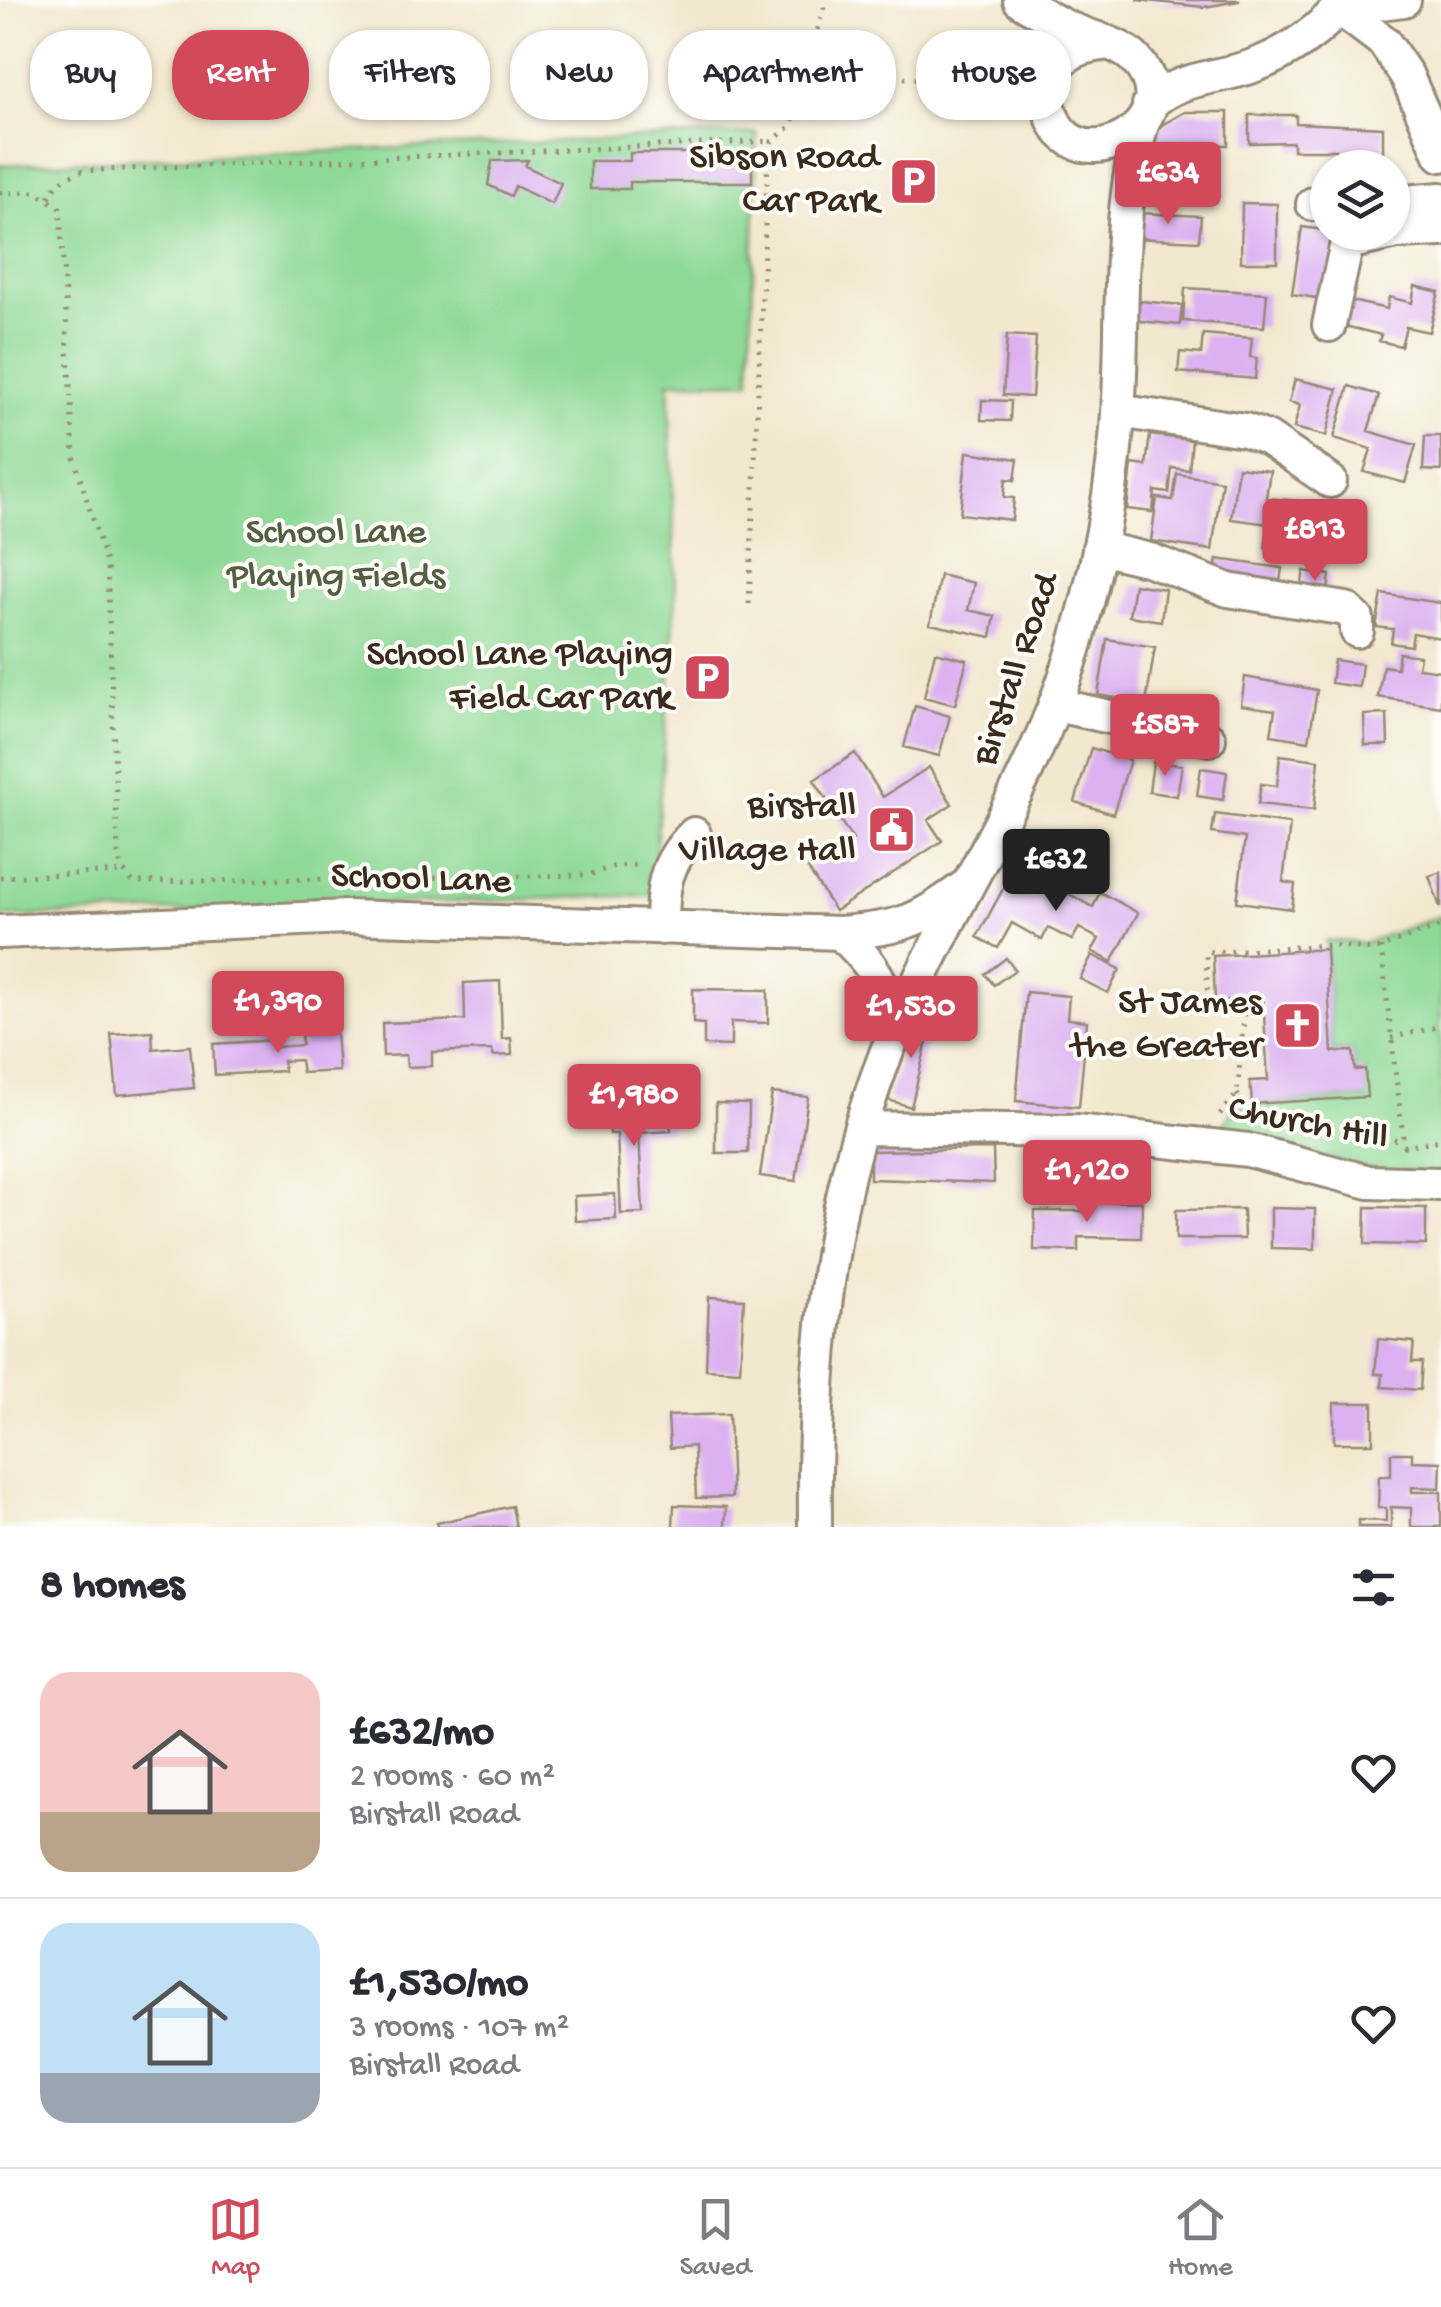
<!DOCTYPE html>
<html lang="en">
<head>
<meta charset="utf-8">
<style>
	:root { --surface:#fff; --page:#f2f2f3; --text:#2b2b33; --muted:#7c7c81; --line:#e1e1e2; --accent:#d1495b }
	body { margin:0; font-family:"Gochi Hand",sans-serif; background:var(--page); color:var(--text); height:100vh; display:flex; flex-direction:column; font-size:38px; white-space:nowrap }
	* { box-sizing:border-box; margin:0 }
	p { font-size:32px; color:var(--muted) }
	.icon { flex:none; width:55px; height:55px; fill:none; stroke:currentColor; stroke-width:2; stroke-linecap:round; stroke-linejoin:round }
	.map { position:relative; height:1527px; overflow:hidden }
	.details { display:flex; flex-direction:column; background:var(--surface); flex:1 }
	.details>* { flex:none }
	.top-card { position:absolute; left:30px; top:30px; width:1382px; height:90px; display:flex; gap:20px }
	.fabs { position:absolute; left:1310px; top:150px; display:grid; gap:20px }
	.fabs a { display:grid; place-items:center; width:100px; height:100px; border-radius:50%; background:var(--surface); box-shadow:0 2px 8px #0004; font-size:50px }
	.price { position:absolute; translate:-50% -85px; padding:0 22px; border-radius:10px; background:var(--accent); color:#fff; font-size:32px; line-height:65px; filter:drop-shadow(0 2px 5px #0008) }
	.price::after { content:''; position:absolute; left:50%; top:60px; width:30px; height:22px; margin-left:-15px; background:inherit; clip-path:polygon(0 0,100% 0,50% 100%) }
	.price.active { background:#222; color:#fff }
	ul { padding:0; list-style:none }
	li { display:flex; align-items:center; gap:30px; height:250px; padding:0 40px }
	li+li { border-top:2px solid var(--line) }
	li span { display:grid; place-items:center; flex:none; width:280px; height:200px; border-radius:30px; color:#555 }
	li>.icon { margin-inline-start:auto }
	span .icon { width:120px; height:120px; fill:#fffc; stroke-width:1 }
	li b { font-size:42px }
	h2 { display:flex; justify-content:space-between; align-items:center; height:120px; padding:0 40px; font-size:42px }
	.pill { padding:0 35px; border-radius:40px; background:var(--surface); box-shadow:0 2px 8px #0004; font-size:35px; line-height:90px }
	.pill.active { background:var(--accent); color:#fff }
	.tab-bar { display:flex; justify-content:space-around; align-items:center; height:140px; border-top:2px solid var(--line); background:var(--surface); font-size:28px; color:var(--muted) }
	.tab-bar a { display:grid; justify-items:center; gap:5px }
	.tab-bar .active { color:var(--accent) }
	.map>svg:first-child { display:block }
	.green { fill:#8ed996; stroke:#64825a; stroke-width:2.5 }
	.building { fill:#dcb0f1 }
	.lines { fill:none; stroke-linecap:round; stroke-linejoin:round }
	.minor-casing { stroke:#968976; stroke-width:38 }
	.path { stroke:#968976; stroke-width:5; stroke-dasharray:2.5 8; stroke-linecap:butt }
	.minor { stroke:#fff; stroke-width:32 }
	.labels { text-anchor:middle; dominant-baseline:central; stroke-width:8; stroke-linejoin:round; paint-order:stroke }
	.poi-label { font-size:38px; fill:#3b2a1e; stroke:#fdfcf7; text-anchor:end }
	.park-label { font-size:38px; fill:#545f42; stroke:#fdfcf7 }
	.street-label { font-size:38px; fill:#3b2a1e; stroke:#fdfcf7 }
</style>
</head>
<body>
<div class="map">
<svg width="1441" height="1527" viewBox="0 0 1441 1527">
	<rect width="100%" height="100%" fill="#fdfcf7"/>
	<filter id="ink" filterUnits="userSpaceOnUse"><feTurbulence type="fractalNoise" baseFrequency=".01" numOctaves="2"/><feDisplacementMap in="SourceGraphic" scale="20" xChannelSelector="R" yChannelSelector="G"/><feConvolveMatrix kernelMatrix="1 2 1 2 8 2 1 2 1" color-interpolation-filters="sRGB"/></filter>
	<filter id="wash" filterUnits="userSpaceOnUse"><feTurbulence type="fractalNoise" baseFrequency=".0048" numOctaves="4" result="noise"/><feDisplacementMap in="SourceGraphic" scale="40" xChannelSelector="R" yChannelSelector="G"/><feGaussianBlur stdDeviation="2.25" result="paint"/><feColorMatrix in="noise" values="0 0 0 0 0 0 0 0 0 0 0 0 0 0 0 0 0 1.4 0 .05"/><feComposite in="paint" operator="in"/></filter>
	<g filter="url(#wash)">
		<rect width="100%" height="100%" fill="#f2e8cf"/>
		<path class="green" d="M757 133 750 381 669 382 676 597 652 895 0 917V165Z
			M1441 916V1172L1364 1168 1220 1129 1235 1109 1252 1104 1366 1097 1365 1070H1355L1353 1051 1332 1052 1326 940 1364 943Z"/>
		<g id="blocks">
			<path class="building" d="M1137 0H1239V1L1204 7Z
				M1185 112H1228V145L1184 144 1183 173 1153 171V130Z
				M1249 115H1296V123L1383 127V157H1336V150H1293V142L1249 143Z
				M630 153H752V182H630V189H590V161H630Z
				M528 160 525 166 561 183 552 204 515 186 511 196 488 185 492 161Z
				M1242 203 1277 204V262H1241Z
				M1137 213 1201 216 1199 241 1135 238Z
				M1302 227 1338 232 1328 300 1292 294Z
				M1415 286 1439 292 1429 332 1406 327 1401 346 1379 341 1381 335 1341 325 1347 300 1387 309 1389 297 1412 303Z
				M1185 288 1267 293 1264 327 1183 321Z
				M1131 300 1182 305 1180 325 1130 320Z
				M1203 334 1252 338 1250 357 1257 358 1255 379 1178 372 1180 352 1201 354Z
				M1007 335 1036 337 1032 397 1003 395Z
				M1295 379 1338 389 1326 436 1294 428 1300 405 1289 402Z
				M1349 386 1379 395 1368 431 1416 445 1405 483 1364 472 1371 449 1334 438Z
				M982 400 1011 401 1010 421 981 420Z
				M1150 435 1192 440 1189 470 1172 468 1169 493 1155 491 1153 512 1127 509 1132 464 1146 466Z
				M1425 436H1441V471L1423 470Z
				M967 452 1018 459 1015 480 1006 479 1004 497 1014 498 1012 520 960 514Z
				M1238 467 1270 471 1266 498 1363 507 1360 534 1297 521 1292 552 1265 548 1269 524 1231 519Z
				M1177 474 1222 481 1212 550 1151 541 1157 498 1173 500Z
				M1217 559 1282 568 1279 589 1214 580Z
				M1304 571 1330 575 1327 597 1300 593Z
				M940 575 974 583 968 610 995 616 991 637 930 624Z
				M1134 584 1165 589 1161 621 1129 616Z
				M1382 594 1441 603V638L1413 633 1411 646 1391 643 1393 629 1376 627Z
				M1107 639 1155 647 1146 703 1098 695Z
				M935 652 967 660 955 705 924 697Z
				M1399 653 1420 656 1418 668 1441 671V707L1378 697 1383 666 1397 668Z
				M1334 660 1362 664 1359 687 1331 683Z
				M1245 677 1317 690 1309 741 1271 735 1275 710 1241 705Z
				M915 706 950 716 939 756 904 747Z
				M1387 714 1388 745H1365L1364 715Z
				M1091 748 1130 760 1113 814 1075 802Z
				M855 753 883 797 929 767 952 804 928 820 942 841 835 911 808 869 853 840 814 780Z
				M1280 755 1319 760 1314 810 1258 804 1261 784 1277 786Z
				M1153 762 1182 765 1177 796 1149 792Z
				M1201 768 1227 772 1223 800 1197 796Z
				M1215 814 1290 824 1283 882 1295 884 1292 909 1237 902 1245 838 1212 833Z
				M1016 865 1093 907 1100 892 1138 913 1112 962 1092 951 1099 939 1079 928 1072 940 1048 928 1042 940 1012 923 998 948 977 937Z
				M1441 872V907H1440L1429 876Z
				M1326 949 1332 1052 1353 1051 1355 1070 1365 1069 1367 1097 1252 1104 1250 1081 1268 1080 1263 998 1215 1001 1213 956Z
				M1092 955 1120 969 1108 993 1080 979Z
				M1006 958 1015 970 994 985 985 974Z
				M500 981 502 1039 511 1038 512 1055 493 1056 492 1050 432 1052V1066L407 1067 406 1055 383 1056 382 1023 465 1020 464 983Z
				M693 989 768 990V1023L731 1022V1046L704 1045V1024L693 1023Z
				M1026 992 1069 996 1067 1019 1087 1021 1079 1107 1016 1101Z
				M915 1012 933 1017 911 1107 888 1100Z
				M152 1031 153 1049 190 1046 194 1088 117 1095 111 1034Z
				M336 1032 339 1071 302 1073 300 1060 283 1061 284 1071 215 1075 213 1044 277 1040V1047L302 1045 301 1035Z
				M772 1093 808 1097 796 1181 760 1176Z
				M716 1103 749 1104 748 1153H716Z
				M669 1107 671 1131 639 1133 643 1213 621 1214 617 1134H610L609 1110Z
				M993 1149 994 1183 870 1179V1151Z
				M615 1194 616 1219 575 1221 574 1196Z
				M1082 1201 1142 1202 1141 1238 1078 1237V1251L1034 1250 1035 1211H1082Z
				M1366 1207 1426 1208V1245L1365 1244Z
				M1271 1208 1315 1209V1249L1271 1248Z
				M1243 1209 1244 1239H1176V1210Z
				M709 1297 744 1299 740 1371 706 1369Z
				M1378 1339 1414 1342 1412 1362H1422L1420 1390 1382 1387 1383 1374H1375Z
				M1334 1403H1373V1443H1334Z
				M729 1414 732 1497 696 1498 694 1446 670 1448 668 1416Z
				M1391 1453H1412V1461L1441 1462 1440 1488 1412 1487V1492H1441V1527H1411V1508L1391 1507V1527H1358V1520L1386 1521V1508H1378L1379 1476H1391Z
				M674 1505 726 1507 725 1527H673Z
				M512 1506 516 1527H438L437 1523Z"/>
		</g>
	</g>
	<g filter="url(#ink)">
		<use href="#blocks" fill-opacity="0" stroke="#968976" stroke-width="2.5"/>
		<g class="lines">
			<defs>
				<path id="minor" d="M1020 0C1033 8 1046 17 1060 24 1083 37 1119 41 1136 60 1199 129 1050 199 1047 88 1057 57 1072 48 1103 44
					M1339 8 1384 42 1407 76 1441 155
					M1339 8 1404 0
					M1149 105C1177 77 1215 79 1250 67 1285 55 1323 30 1345 0
					M1392 203 1441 199
					M1313 204 1328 203
					M1329 325 1347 243 1397 232 1441 230
					M1118 411 1245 430 1267 438 1330 481
					M1099 548 1150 560 1228 590 1346 609 1357 619V631
					M1056 705 1209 739
					M662 928C662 887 664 864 694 834
					M0 932 347 917 840 933C902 928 918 922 967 885
					M840 933C872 961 885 985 897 1026
					M861 1128 1075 1131 1248 1150 1369 1182 1441 1184
					M815 1527C813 1356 828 1184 898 1025 956 893 1039 776 1078 636 1100 559 1115 478 1119 398 1124 307 1116 210 1143 121"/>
			</defs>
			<use href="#minor" class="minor-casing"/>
			<path class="path" d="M810 67 994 88 1021 71
				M0 193 36 192 60 208 74 457 107 566 118 853 121 867 133 882 589 875 615 866 639 865
				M49 197 59 182 80 171 772 141
				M749 604 768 155 772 141 791 126 826 0
				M0 877 123 872
				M1381 947 1404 1146 1441 1140
				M1391 1038 1441 1026
				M1237 1094 1248 1110 1404 1141
				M1220 1115 1237 1094 1245 1007H1208L1206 952 1332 945 1373 950 1441 926"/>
			<use href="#minor" class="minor"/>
		</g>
	</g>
	<defs>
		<symbol id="parking-square" viewBox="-11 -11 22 22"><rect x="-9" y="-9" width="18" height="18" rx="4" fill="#d1495b" stroke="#fdfcf7"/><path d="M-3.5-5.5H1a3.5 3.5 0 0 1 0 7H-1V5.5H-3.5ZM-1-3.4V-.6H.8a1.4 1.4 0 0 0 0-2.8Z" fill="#fff"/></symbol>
		<symbol id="civic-square" viewBox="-11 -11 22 22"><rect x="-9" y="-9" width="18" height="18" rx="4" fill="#d1495b" stroke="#fdfcf7"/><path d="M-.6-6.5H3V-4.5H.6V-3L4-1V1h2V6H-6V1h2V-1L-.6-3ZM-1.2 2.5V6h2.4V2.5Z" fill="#fff"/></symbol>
		<symbol id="church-square" viewBox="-11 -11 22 22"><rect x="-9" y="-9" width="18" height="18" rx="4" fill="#d1495b" stroke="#fdfcf7"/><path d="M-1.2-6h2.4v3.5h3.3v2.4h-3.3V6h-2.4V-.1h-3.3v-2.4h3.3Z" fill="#fff"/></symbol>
	</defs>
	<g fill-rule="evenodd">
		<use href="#parking-square" x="886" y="154" width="55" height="55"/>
		<use href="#parking-square" x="680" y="650" width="55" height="55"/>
		<use href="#civic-square" x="864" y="802" width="55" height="55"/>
		<use href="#church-square" x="1270" y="998" width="55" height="55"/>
	</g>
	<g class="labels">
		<g class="poi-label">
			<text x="879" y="159">Sibson Road<tspan x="879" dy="44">Car Park</tspan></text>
			<text x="673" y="656">School Lane Playing<tspan x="673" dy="44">Field Car Park</tspan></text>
			<text x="856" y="808">Birstall<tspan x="856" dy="44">Village Hall</tspan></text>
			<text x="1262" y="1004">St James<tspan x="1262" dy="44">the Greater</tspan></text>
		</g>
		<g class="park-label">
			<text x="336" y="534">School Lane<tspan x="336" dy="44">Playing Fields</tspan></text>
		</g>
		<g class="street-label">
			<text transform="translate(1018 670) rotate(-71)">Birstall Road</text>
			<text transform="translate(421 881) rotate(2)">School Lane</text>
			<text transform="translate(1308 1125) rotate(11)">Church Hill</text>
		</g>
	</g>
</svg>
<div class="fabs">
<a><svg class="icon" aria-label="layers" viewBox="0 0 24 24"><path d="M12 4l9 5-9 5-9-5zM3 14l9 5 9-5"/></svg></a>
</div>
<b class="price" style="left:1168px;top:227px">£634</b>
<b class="price" style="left:1315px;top:584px">£813</b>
<b class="price" style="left:1165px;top:779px">£587</b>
<b class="price active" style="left:1056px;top:914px">£632</b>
<b class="price" style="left:278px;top:1056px">£1,390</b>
<b class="price" style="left:911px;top:1061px">£1,530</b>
<b class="price" style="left:634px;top:1149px">£1,980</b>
<b class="price" style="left:1087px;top:1225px">£1,120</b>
<div class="top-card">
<a class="pill">Buy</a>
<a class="pill active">Rent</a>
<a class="pill">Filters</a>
<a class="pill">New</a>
<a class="pill">Apartment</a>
<a class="pill">House</a>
</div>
</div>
<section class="details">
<h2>8 homes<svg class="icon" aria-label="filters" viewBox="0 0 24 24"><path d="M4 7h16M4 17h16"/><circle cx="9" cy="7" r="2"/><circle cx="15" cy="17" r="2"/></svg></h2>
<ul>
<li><span style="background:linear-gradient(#f6c9c9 70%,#b9a48a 0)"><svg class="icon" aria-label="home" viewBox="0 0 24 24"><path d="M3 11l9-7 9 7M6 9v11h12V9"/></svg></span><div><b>£632/mo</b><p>2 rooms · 60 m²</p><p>Birstall Road</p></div><svg class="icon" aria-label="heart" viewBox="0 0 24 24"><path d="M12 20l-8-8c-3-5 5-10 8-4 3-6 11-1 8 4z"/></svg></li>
<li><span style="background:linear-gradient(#bfe0f5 75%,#9aa5b1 0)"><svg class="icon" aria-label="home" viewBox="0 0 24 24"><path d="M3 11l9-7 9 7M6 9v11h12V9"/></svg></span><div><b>£1,530/mo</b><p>3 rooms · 107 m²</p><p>Birstall Road</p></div><svg class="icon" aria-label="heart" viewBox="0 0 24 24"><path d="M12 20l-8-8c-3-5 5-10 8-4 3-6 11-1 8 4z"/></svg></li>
</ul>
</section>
<nav class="tab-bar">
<a class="active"><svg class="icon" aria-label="map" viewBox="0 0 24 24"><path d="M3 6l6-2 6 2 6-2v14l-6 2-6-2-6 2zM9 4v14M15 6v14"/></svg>Map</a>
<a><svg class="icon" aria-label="saved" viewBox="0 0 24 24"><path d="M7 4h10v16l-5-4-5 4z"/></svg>Saved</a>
<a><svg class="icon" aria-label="home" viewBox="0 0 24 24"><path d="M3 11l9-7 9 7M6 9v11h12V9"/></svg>Home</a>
</nav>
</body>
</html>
